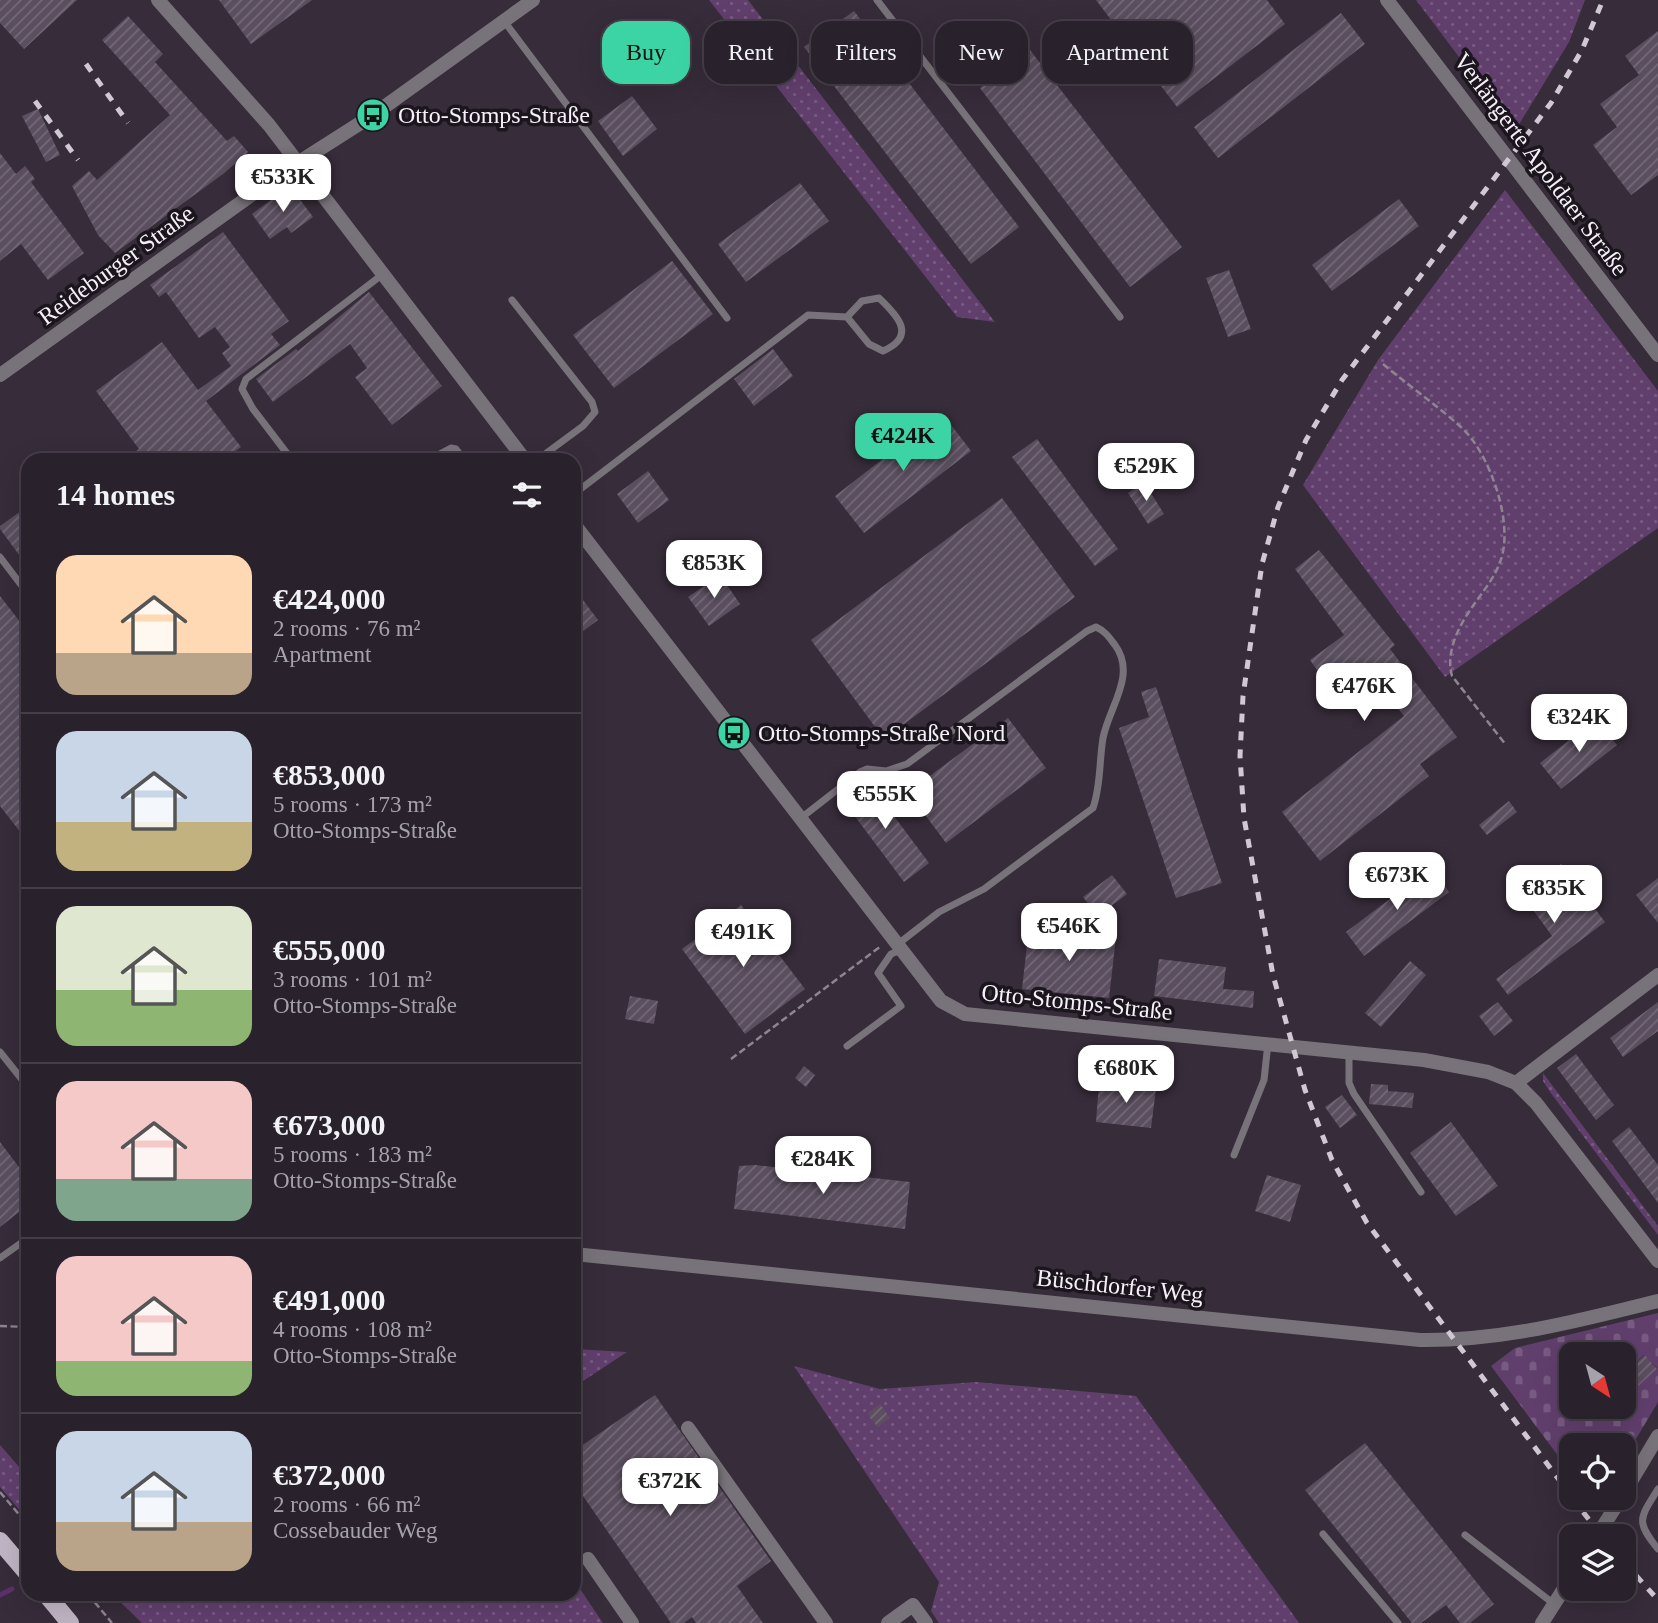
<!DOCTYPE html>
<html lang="en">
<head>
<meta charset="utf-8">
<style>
	:root { --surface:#29212c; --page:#352e38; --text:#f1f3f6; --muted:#a5a3a9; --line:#453e48; --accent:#3cd4a4 }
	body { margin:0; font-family:"Times New Roman",serif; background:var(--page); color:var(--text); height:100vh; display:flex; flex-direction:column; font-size:26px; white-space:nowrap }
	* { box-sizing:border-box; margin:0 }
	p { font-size:23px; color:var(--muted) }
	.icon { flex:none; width:38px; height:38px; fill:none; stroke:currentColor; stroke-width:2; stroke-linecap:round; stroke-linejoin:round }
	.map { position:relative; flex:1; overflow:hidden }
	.details { position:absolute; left:21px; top:453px; width:560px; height:1148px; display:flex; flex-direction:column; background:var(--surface); border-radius:21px; box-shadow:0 7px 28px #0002,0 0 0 2px var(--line) }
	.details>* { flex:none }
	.hud { position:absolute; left:602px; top:21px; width:665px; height:63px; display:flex; gap:14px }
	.needle { width:46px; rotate:144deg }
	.controls { position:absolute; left:1559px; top:1342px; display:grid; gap:14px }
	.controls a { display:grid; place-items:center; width:77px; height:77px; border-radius:14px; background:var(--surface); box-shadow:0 7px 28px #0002,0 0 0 2px var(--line); font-size:35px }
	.price { position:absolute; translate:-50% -60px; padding:0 16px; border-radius:14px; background:#fff; color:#222; font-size:23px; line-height:46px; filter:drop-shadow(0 2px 4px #0008) }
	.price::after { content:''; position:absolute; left:50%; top:42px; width:21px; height:16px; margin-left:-10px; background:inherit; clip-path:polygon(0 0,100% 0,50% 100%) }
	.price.selected { background:var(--accent); color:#111 }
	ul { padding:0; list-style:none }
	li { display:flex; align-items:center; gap:21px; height:175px; padding:0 35px }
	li+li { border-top:2px solid var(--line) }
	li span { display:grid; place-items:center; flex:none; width:196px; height:140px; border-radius:21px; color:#555 }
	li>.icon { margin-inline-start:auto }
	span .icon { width:84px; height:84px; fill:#fffc; stroke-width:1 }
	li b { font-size:30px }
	h2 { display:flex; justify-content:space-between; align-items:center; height:84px; padding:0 35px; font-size:30px }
	.tag { padding:0 24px; border-radius:21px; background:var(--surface); box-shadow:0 7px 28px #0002,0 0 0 2px var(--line); font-size:24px; line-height:63px }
	.tag.selected { background:var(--accent); color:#111 }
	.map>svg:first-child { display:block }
	.grass { fill:url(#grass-dots) }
	.cemetery { fill:url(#cemetery-stones); fill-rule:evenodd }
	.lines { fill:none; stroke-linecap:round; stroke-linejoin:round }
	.stream { stroke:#5e2f6e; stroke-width:5 }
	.building { fill:url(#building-hatch) }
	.path { stroke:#8e8591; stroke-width:2.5; stroke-dasharray:7 3.5; stroke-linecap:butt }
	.service { stroke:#78737a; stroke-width:7 }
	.minor { stroke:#78737a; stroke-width:14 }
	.tertiary { stroke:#78737a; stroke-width:14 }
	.primary { stroke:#c0b5c4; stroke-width:18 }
	.rail { stroke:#d0c8d3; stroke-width:5; stroke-dasharray:9 9; stroke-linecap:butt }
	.labels { text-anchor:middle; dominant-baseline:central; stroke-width:7; stroke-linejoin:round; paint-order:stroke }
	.poi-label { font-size:24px; fill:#f7f0fa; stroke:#1b161d; text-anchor:start }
	.street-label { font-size:24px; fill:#f7f0fa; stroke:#1b161d }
</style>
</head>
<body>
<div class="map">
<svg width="1658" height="1623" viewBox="0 0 1658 1623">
	<defs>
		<pattern id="grass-dots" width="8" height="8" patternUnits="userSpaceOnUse" patternTransform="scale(1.75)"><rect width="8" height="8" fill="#613f6d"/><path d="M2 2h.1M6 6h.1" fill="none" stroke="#785b83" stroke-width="1.8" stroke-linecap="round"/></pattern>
		<pattern id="cemetery-stones" width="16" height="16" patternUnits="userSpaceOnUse" patternTransform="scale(1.75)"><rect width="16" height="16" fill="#613f6d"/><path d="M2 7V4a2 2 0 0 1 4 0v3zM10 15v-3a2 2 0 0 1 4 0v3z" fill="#785b83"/></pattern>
		<pattern id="building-hatch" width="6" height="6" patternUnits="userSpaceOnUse" patternTransform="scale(1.75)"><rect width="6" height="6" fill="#5b4f5f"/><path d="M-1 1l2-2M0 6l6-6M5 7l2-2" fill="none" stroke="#736977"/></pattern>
	</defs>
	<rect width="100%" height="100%" fill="#372c3a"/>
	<path class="grass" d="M709 0H748L995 322 957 317Z
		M1416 0H1585L1569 42 1515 131Z
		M1505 190 1658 391V528L1445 677 1303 485 1378 360Z
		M1543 1073 1658 1226V1235L1550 1092 1543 1081Z
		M574 1349 627 1352 574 1387Z
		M794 1366 880 1389 976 1382 1136 1396 1299 1623H939L931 1611 939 1582Z
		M0 1445 28 1477V1520L0 1487Z
		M574 1580 603 1623H142L112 1594H574Z"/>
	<path class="cemetery" d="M1658 1313V1402L1624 1459V1446H1572L1571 1473 1491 1366 1515 1348ZM1572 1354H1624V1373L1644 1355 1657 1368 1635 1389H1624V1407H1572Z"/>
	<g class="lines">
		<path class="stream" d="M0 1595 12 1589"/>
	</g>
	<path class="building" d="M0 0H77L24 49 0 23Z
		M219 0H312L251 44Z
		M1096 0H1267L1285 24 1177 107Z
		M854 11 1019 227 971 264 804 47Z
		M1341 13 1365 44 1218 158 1194 127Z
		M128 16 163 54 155 62 227 141 234 136 248 152 223 174 115 253 98 235 72 186 89 171 97 180 170 115 102 40Z
		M1658 31V175L1631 195 1593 145 1617 127 1600 104 1639 75 1625 56Z
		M1030 50 1182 247 1130 287 980 88Z
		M632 96 657 129 623 156 598 121Z
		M38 109 60 155 46 162 22 116Z
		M0 153 16 174 25 166 35 179 31 182 84 253 48 280 21 244 0 261Z
		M800 183 829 221 746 282 718 244Z
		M290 186 313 217 291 233 287 227 270 239 252 214Z
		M1399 199 1419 226 1332 291 1312 265Z
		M223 232 289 321 271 334 280 345 206 401 241 447 223 460H124L139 449 96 391 162 342 198 390 231 366 222 353 230 347 215 327 199 338 166 292 159 297 150 285Z
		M672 261 713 314 614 388 573 335Z
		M1229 270 1251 329 1228 337 1206 278Z
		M369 292 442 386 392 425 355 377 367 368 350 344 273 402 256 379 296 349 298 351Z
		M773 349 793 376 754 406 734 379Z
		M942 413 971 451 864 533 835 496Z
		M1037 439 1118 549 1095 566 1012 457Z
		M648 471 669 500 638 523 617 494Z
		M1144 482 1164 514 1148 524 1128 493Z
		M1002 498 1075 597 884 739 811 640Z
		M28 506V567L0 529V526Z
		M1319 550 1395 645 1390 649 1457 737 1420 764 1429 776 1320 861 1282 812 1404 716 1367 667 1333 693 1310 660 1344 635 1295 569Z
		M720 575 740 604 709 626 688 597Z
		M574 588 598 620 574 638Z
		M0 596 28 632V842L0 806Z
		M1156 687 1222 883 1176 898 1119 728 1149 717 1141 692Z
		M1008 718 1046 768 946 843 908 792Z
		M1596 719 1617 745 1561 789 1540 763Z
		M867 780 929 863 904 882 842 799Z
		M1509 801 1517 812 1487 835 1479 825Z
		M1561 864 1605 922 1508 995 1496 979 1552 936 1526 900 1540 889 1536 883Z
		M1431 868 1449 892 1364 956 1346 932Z
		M1112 875 1127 894 1098 916 1083 897Z
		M1658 878V923L1636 895Z
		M741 905 805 989 745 1034 682 949Z
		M1029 928 1116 937 1109 998 1022 989Z
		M1159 959 1226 967 1223 989 1254 991 1253 1008 1154 996Z
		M1410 961 1426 975 1381 1027 1365 1013Z
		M630 996 658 1001 654 1024 625 1019Z
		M1498 1002 1513 1021 1494 1036 1479 1016Z
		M1658 1002V1031L1623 1057 1610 1038Z
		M1576 1054 1614 1105 1596 1120 1557 1068Z
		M804 1066 815 1075 806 1087 795 1078Z
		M1099 1083 1156 1089 1151 1128 1096 1122Z
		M1371 1084 1388 1085V1091L1414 1093 1412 1108 1369 1104Z
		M1342 1095 1357 1115 1340 1128 1325 1107Z
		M1451 1122 1498 1186 1456 1216 1410 1153Z
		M1629 1127 1658 1165V1203L1612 1141Z
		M0 1142 28 1179V1205L0 1227Z
		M755 1165 910 1182 905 1229 734 1209 739 1166Z
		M1267 1175 1301 1185 1290 1222 1255 1211Z
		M1645 1355 1657 1369 1635 1389 1624 1390V1373Z
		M655 1395 771 1561 737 1586 763 1623H696L692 1617 684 1623H671L574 1483V1451Z
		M880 1404 890 1418 877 1427 868 1413Z
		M1365 1443 1494 1604 1470 1623H1460L1446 1605 1421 1623H1412L1305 1490Z"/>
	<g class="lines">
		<path class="path" d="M1383 364C1409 386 1438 406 1462 428 1490 454 1515 525 1500 562 1495 577 1484 590 1475 603 1460 624 1445 650 1452 676L1506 745
			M731 1059 881 946
			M0 1326 28 1327
			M0 1492 28 1525
			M88 1594 112 1623"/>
		<path class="service" d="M877 0 1120 317
			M504 21 727 318
			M512 300 592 402 595 412 583 426 537 460
			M436 456 451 448 456 449 464 460
			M292 460 253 409 242 389 246 379 383 274
			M574 494 808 315 847 317 869 344 883 351C917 336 898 316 879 298L862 301 847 317
			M0 557 28 594
			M801 818 860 772 867 769 886 771 907 764 1087 631 1096 627C1105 631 1109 637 1115 645 1137 675 1109 707 1103 738 1099 762 1101 785 1093 808L984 889 939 912 898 944
			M847 1046 901 1006 878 973 891 954 901 950
			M0 1052 28 1087
			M1349 1053V1083L1354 1094 1421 1192
			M1234 1155 1264 1080 1268 1043
			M0 1258 28 1238
			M1658 1489C1640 1518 1635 1521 1658 1549
			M1323 1534 1398 1623
			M1465 1535 1554 1604"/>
		<path class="minor" d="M1387 0 1658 355
			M1516 1083 1658 975
			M574 1254 1420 1340C1502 1341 1579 1321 1658 1301
			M688 1428 826 1623
			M588 1559 632 1623
			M888 1623 913 1605 926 1623"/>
		<path class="tertiary" d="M158 0 269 125 525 460
			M0 375 282 173 373 115 533 0
			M574 524 941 1001 965 1014 1424 1060 1488 1072 1516 1083 1536 1103 1658 1261
			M1624 1493 1658 1436
			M1597 1536 1621 1498
			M1542 1623 1572 1576"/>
		<path class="primary" d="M0 1541 28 1574
			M46 1594 70 1623"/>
		<path class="rail" d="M86 64 128 123
			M35 101 78 160
			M1572 1497 1367 1223 1332 1160 1305 1090 1273 975 1244 818 1240 756 1243 696 1262 564 1278 507 1306 440 1342 380 1551 103 1582 50 1603 0
			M1572 1498 1602 1536
			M1624 1562 1658 1600"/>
	</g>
	<defs>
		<symbol id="bus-disc" viewBox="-11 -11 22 22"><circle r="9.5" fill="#3cd4a4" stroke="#1b161d"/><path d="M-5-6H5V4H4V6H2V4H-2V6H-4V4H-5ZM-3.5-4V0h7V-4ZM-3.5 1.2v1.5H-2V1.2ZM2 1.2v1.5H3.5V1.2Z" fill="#111"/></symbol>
	</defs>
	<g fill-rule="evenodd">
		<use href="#bus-disc" x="354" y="96" width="38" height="38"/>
		<use href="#bus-disc" x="715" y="714" width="38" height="38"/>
	</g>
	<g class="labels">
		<g class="poi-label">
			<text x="398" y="115">Otto-Stomps-Straße</text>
			<text x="758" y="733">Otto-Stomps-Straße Nord</text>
		</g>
		<g class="street-label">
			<text transform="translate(1541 164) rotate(53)">Verlängerte Apoldaer Straße</text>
			<text transform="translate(116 265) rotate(-36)">Reideburger Straße</text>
			<text transform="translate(1077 1002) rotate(6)">Otto-Stomps-Straße</text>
			<text transform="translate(1120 1286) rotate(6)">Büschdorfer Weg</text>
		</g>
	</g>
</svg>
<div class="controls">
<a><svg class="needle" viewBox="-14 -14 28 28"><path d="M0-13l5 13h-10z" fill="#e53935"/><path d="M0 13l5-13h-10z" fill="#a5a3a9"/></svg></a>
<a><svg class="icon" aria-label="locate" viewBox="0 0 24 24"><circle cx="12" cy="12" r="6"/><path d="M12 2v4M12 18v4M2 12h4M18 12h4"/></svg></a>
<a><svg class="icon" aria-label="layers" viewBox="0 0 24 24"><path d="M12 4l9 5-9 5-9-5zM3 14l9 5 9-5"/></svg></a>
</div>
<b class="price" style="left:283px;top:214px">€533K</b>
<b class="price selected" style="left:903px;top:473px">€424K</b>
<b class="price" style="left:1146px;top:503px">€529K</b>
<b class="price" style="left:714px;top:600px">€853K</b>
<b class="price" style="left:1364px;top:723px">€476K</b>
<b class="price" style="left:1579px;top:754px">€324K</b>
<b class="price" style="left:885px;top:831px">€555K</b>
<b class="price" style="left:1397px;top:912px">€673K</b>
<b class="price" style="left:1554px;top:925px">€835K</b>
<b class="price" style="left:1069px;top:963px">€546K</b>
<b class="price" style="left:743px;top:969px">€491K</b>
<b class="price" style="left:1126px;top:1105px">€680K</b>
<b class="price" style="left:823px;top:1196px">€284K</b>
<b class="price" style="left:670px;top:1518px">€372K</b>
<div class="hud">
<a class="tag selected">Buy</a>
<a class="tag">Rent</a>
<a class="tag">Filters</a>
<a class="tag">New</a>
<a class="tag">Apartment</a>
</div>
<section class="details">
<h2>14 homes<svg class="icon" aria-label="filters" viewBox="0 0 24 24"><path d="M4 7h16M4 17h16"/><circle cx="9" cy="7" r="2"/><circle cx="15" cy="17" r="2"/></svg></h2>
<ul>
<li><span style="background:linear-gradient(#ffd9b3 70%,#b9a48a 0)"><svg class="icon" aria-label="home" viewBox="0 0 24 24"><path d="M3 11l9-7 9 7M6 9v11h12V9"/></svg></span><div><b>€424,000</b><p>2 rooms · 76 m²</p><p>Apartment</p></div></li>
<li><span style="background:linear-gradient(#c9d6e8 65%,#c2b280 0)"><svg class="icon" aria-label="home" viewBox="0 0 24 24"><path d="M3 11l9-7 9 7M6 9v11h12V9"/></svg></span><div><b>€853,000</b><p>5 rooms · 173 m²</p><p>Otto-Stomps-Straße</p></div></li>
<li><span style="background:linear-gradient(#dfe7d0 60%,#8fb573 0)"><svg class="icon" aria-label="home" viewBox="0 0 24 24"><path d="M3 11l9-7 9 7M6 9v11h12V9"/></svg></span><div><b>€555,000</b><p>3 rooms · 101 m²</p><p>Otto-Stomps-Straße</p></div></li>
<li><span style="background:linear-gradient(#f6c9c9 70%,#7fa58c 0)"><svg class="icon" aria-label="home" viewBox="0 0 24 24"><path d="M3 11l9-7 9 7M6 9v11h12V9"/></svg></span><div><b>€673,000</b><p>5 rooms · 183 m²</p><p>Otto-Stomps-Straße</p></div></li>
<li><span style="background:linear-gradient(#f6c9c9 75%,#8fb573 0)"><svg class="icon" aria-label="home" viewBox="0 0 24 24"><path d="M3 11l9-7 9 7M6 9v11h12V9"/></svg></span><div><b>€491,000</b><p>4 rooms · 108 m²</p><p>Otto-Stomps-Straße</p></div></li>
<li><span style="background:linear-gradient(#c9d6e8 65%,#b9a48a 0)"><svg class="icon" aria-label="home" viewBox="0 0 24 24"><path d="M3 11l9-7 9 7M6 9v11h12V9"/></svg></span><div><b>€372,000</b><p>2 rooms · 66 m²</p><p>Cossebauder Weg</p></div></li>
</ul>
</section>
</div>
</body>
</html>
